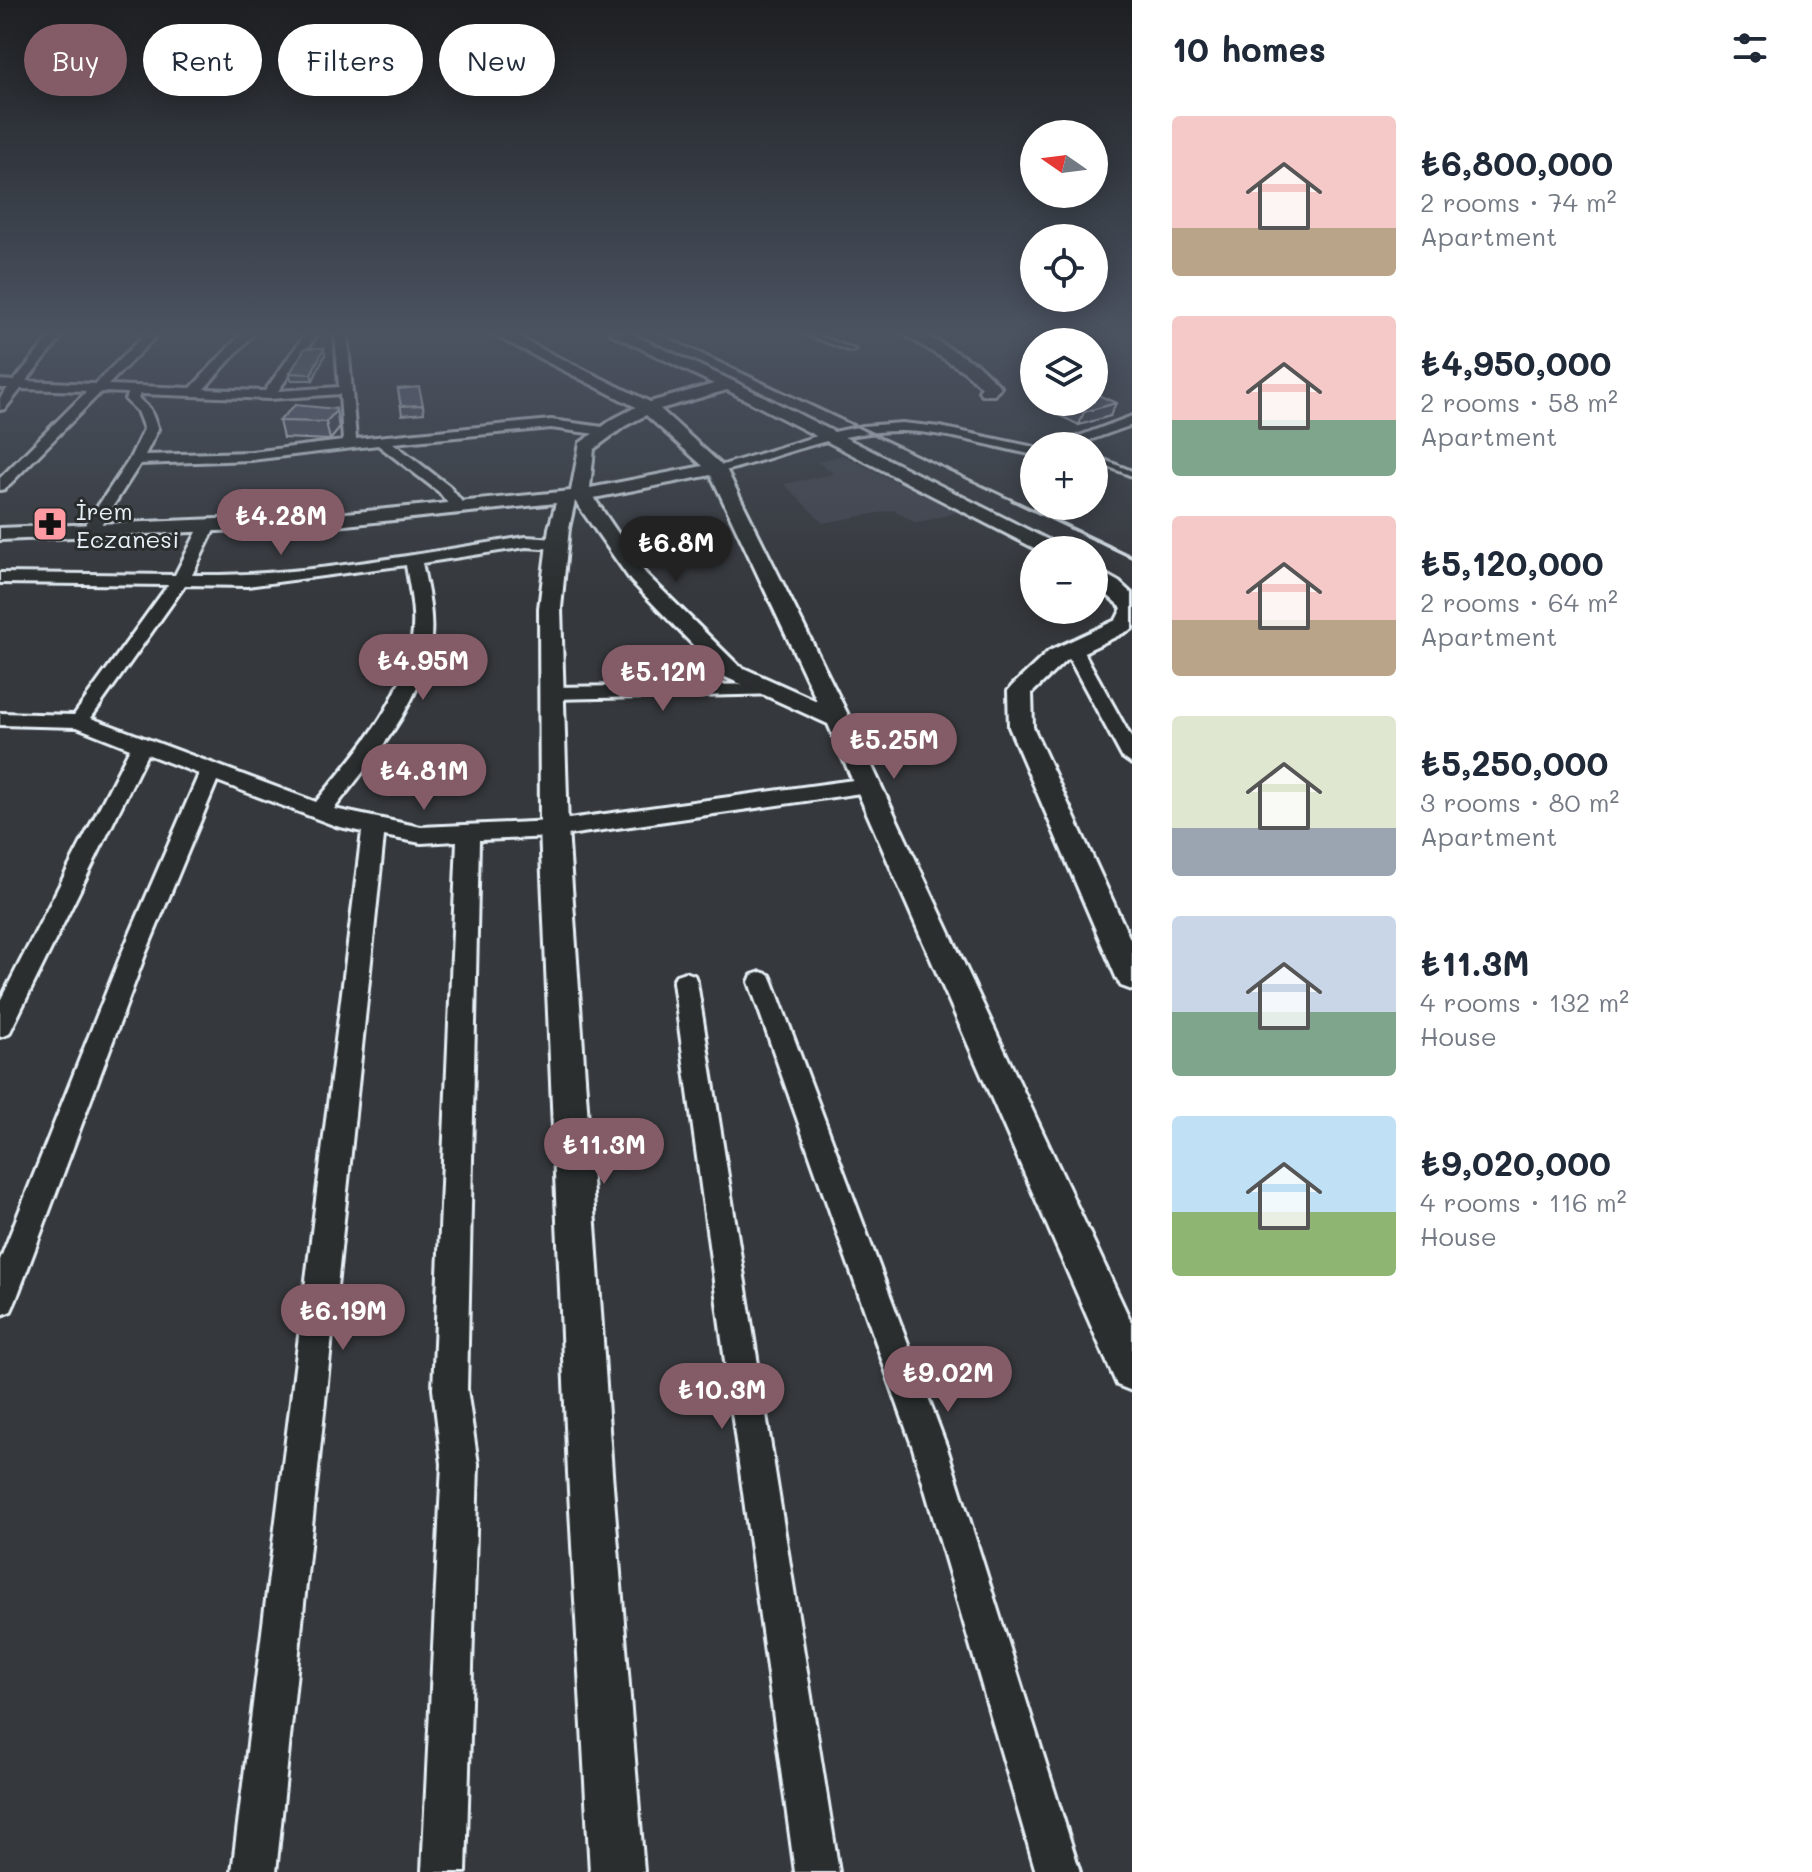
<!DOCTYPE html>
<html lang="en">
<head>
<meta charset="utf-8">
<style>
	:root { --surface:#fff; --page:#f2f2f3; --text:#1f2937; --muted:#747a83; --accent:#845c67 }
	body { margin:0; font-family:Mali,sans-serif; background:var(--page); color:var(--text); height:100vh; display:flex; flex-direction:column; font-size:30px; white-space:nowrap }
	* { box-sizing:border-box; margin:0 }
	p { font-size:26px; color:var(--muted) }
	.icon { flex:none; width:44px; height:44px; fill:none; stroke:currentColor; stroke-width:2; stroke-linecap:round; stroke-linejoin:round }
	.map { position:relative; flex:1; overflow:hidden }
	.panel { display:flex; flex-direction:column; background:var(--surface); width:680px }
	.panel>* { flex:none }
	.top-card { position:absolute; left:24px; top:24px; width:760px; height:72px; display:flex; gap:16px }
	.needle { width:52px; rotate:284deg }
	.tools { position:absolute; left:1020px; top:120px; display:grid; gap:16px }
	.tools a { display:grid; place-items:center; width:88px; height:88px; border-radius:50%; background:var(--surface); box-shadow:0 4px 20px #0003; font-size:40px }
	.price { position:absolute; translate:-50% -68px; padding:0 18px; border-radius:28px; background:var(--accent); color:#fff; font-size:26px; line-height:52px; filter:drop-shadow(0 2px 4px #0008) }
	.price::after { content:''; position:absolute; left:50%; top:48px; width:24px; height:18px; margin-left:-12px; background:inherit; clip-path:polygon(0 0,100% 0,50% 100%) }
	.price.on { background:#222; color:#fff }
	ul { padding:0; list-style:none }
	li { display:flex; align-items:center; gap:24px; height:200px; padding:0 40px }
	li span { display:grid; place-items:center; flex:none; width:224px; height:160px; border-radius:8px; color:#555 }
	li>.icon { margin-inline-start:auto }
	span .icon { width:96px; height:96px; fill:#fffc; stroke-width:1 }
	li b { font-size:34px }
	h2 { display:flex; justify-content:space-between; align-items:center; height:96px; padding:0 40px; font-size:34px }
	.tag { padding:0 28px; border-radius:36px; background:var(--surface); box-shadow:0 4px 20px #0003; font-size:28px; line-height:72px }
	.tag.on { background:var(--accent); color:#fff }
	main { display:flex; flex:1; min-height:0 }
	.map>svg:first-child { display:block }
	.built { fill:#42454d }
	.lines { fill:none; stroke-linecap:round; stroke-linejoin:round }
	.service-casing { stroke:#e8f1f8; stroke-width:6 }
	.minor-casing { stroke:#e8f1f8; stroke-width:6 }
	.tertiary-casing { stroke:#e8f1f8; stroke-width:6 }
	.secondary-casing { stroke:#e8f1f8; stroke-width:6 }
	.service { fill:#2a2d2e; fill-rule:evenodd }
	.minor { fill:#2a2d2e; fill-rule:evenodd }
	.tertiary { fill:#2a2d2e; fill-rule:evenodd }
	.secondary { fill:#2a2d2e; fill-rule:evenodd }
	.rail-far1 { stroke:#e8f1f8; stroke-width:3 }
	.rail { stroke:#e8f1f8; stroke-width:4 }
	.wall { fill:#535665; stroke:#e8f1f8; stroke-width:2 }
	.shaded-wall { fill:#444653; stroke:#e8f1f8; stroke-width:2 }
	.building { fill:#616476; stroke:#e8f1f8; stroke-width:2 }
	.labels { text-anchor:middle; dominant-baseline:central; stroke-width:6; stroke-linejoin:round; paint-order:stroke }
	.far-poi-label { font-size:24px; fill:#e8f1f8; stroke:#2a2d2e; text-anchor:start }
</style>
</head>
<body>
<main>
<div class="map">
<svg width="1132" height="1872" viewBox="0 0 1132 1872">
	<rect width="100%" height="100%" fill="#35383c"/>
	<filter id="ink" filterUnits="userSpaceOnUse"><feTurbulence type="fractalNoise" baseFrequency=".0125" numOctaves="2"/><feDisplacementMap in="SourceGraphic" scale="16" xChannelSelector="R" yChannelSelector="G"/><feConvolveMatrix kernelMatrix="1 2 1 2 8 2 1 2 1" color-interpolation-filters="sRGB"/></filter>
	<g filter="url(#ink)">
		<path class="built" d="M842 455 872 470 959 512 916 523 894 510 823 523 784 484 834 474 817 462Z"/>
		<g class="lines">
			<defs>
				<path id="service" d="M803 333H812L855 350 850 351Z
					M1094 456 1132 471V476L1094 461Z"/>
				<path id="minor" d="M53 333H65L26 381 95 384 146 333H159L108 385 191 388 242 333H254L204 389 265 391 306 333H318L278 391 339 387 335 333H347L356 439 551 420 603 427 610 431 603 435 551 428 393 443 449 486 466 507 458 512 453 510 439 492 378 445 251 460 140 464 95 534 89 536 81 531 129 460 144 429 137 411 125 399 128 393 101 392 5 489 0 490V478L87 391 21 389 5 409 0 410V398L8 388H0V380L14 381ZM140 394 269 399 340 394 343 441 251 452 145 455 158 429 150 409 138 398Z
					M1132 416V425L1073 446H1053Z
					M902 423 940 427 1034 447V455C990 446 946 432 902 431 838 430 778 458 717 473L710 469 820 435 862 426Z
					M208 521 216 526 192 575C304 577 415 554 526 537L557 539 565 544 557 549 526 547 422 563C427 587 433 612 431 637 424 703 372 759 334 809L421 827 554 821 868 778 875 780 878 785 875 790 868 792 554 837 479 840 467 1389 478 1464 466 1872H422L442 1464 433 1389 457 841 421 843 384 836 276 1872H232L362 832 336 826 217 781 145 955 16 1300 11 1311 0 1316V1260L121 955 199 774 147 754 9 1034 0 1037V1001L130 748 77 727 0 725V713L74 715 168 585 0 583V573L175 575 200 526ZM406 565C410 590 416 614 412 639 403 703 355 754 316 802L91 718 185 585 247 586Z
					M1073 644 1082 649 1132 739V764L1122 757 1064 649Z
					M774 684 781 686 783 690 781 694 552 699 543 693 552 687Z
					M685 972 694 975 697 982 839 1872H795L673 982 676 975Z
					M761 972 770 975 773 982 947 1448 1080 1872H1036L913 1448 749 982 752 975Z"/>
				<path id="tertiary" d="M490 333H509L650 402 714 384 610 333H629L735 382 1060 546 1063 550H1038L727 390 660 409 726 469 850 719 1132 1324V1391L1117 1385 828 724 723 676 631 581 575 501 569 528 561 608 568 829 612 1473 644 1872H590L568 1473 540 829 539 608 549 528 556 503 336 526 0 540V528L336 514 571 491 580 443 613 419 636 407ZM646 415 703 466 590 488 594 449 625 426ZM711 475 817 701 739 666 645 573 594 498Z
					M1094 568 1119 582 1132 594V629L1065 661 1032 693 1033 727 1132 943V990L1121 986 1116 977 1009 727 1008 691 1012 686 1049 651 1116 620 1122 608 1094 583Z"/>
				<path id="secondary" d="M902 333H922L977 364 1001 387 994 395H982L979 391 982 387 965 372Z"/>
			</defs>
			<use href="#service" class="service-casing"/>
			<use href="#minor" class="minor-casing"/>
			<use href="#tertiary" class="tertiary-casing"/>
			<use href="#secondary" class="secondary-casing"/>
			<use href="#service" class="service"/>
			<use href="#minor" class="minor"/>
			<use href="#tertiary" class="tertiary"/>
			<use href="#secondary" class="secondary"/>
			<path class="rail-far1" d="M660 333 1017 502"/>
			<path class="rail" d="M1012 500 1132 557"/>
		</g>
		<path class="wall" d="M325 355 313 380H291L290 373Z
			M398 389 423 405 424 413 402 415Z
			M1044 402H1094L1110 416 1079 425 1042 407Z
			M295 405 339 429 330 440 283 438 279 421Z"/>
		<path class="shaded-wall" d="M324 348 325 355 313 380 311 374Z
			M1116 403 1110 416 1079 425 1084 412Z
			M336 409 339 429 330 440 326 422Z"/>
		<path class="building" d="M305 348H324L311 374 290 373Z
			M419 387 423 405 401 406 398 389Z
			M1094 393 1116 403 1084 412 1064 402H1094Z
			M295 405 336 409V411L326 422 279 421Z"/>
	</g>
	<linearGradient id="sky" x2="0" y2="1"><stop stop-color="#1d1f21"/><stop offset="0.56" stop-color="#4b5361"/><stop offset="1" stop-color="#4b5361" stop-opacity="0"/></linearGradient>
	<rect width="1132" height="595" fill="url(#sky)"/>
	<defs>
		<symbol id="pharmacy-square" viewBox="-11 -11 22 22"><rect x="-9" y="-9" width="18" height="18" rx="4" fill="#ff9aa2" stroke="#2a2d2e"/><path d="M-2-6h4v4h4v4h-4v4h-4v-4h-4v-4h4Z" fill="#111"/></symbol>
	</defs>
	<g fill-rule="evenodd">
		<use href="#pharmacy-square" x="30" y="504" width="40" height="40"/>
	</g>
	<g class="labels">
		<g class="far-poi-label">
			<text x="76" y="510">İrem<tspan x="76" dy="28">Eczanesi</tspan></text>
		</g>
	</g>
</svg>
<div class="tools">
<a><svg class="needle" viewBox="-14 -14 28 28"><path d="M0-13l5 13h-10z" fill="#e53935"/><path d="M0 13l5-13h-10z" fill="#747a83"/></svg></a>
<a><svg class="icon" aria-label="locate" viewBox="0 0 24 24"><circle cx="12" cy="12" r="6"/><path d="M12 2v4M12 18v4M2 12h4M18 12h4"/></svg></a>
<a><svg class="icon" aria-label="layers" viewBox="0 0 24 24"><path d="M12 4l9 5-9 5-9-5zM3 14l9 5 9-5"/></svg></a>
<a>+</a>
<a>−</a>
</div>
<b class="price" style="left:281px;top:557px">₺4.28M</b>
<b class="price on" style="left:676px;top:584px">₺6.8M</b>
<b class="price" style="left:423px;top:702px">₺4.95M</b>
<b class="price" style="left:663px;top:713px">₺5.12M</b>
<b class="price" style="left:894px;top:781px">₺5.25M</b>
<b class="price" style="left:424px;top:812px">₺4.81M</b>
<b class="price" style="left:604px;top:1186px">₺11.3M</b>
<b class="price" style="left:343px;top:1352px">₺6.19M</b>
<b class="price" style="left:948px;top:1414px">₺9.02M</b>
<b class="price" style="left:722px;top:1431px">₺10.3M</b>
<div class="top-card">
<a class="tag on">Buy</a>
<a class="tag">Rent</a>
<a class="tag">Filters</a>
<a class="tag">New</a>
</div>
</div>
<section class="panel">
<h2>10 homes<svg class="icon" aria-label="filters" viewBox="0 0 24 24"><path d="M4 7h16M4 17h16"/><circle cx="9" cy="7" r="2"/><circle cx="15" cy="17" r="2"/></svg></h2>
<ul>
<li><span style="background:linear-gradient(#f6c9c9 70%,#b9a48a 0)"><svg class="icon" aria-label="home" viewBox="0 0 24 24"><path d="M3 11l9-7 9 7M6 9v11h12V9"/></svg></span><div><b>₺6,800,000</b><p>2 rooms · 74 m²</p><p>Apartment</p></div></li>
<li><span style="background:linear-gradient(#f6c9c9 65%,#7fa58c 0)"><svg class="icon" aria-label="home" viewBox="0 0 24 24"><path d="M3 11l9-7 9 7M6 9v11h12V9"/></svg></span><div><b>₺4,950,000</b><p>2 rooms · 58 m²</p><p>Apartment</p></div></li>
<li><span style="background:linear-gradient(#f6c9c9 65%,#b9a48a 0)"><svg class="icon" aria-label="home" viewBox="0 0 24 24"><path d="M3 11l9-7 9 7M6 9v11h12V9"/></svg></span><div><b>₺5,120,000</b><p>2 rooms · 64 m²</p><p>Apartment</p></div></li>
<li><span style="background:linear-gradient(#dfe7d0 70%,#9aa5b1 0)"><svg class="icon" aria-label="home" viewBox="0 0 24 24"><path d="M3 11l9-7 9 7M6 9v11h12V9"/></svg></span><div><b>₺5,250,000</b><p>3 rooms · 80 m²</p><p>Apartment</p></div></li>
<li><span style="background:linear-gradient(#c9d6e8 60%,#7fa58c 0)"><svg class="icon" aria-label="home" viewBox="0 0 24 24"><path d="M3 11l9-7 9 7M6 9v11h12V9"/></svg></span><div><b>₺11.3M</b><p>4 rooms · 132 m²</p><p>House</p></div></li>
<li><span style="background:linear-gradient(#bfe0f5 60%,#8fb573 0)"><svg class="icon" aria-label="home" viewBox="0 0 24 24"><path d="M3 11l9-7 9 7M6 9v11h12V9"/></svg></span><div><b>₺9,020,000</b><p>4 rooms · 116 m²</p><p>House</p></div></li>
</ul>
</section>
</main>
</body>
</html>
